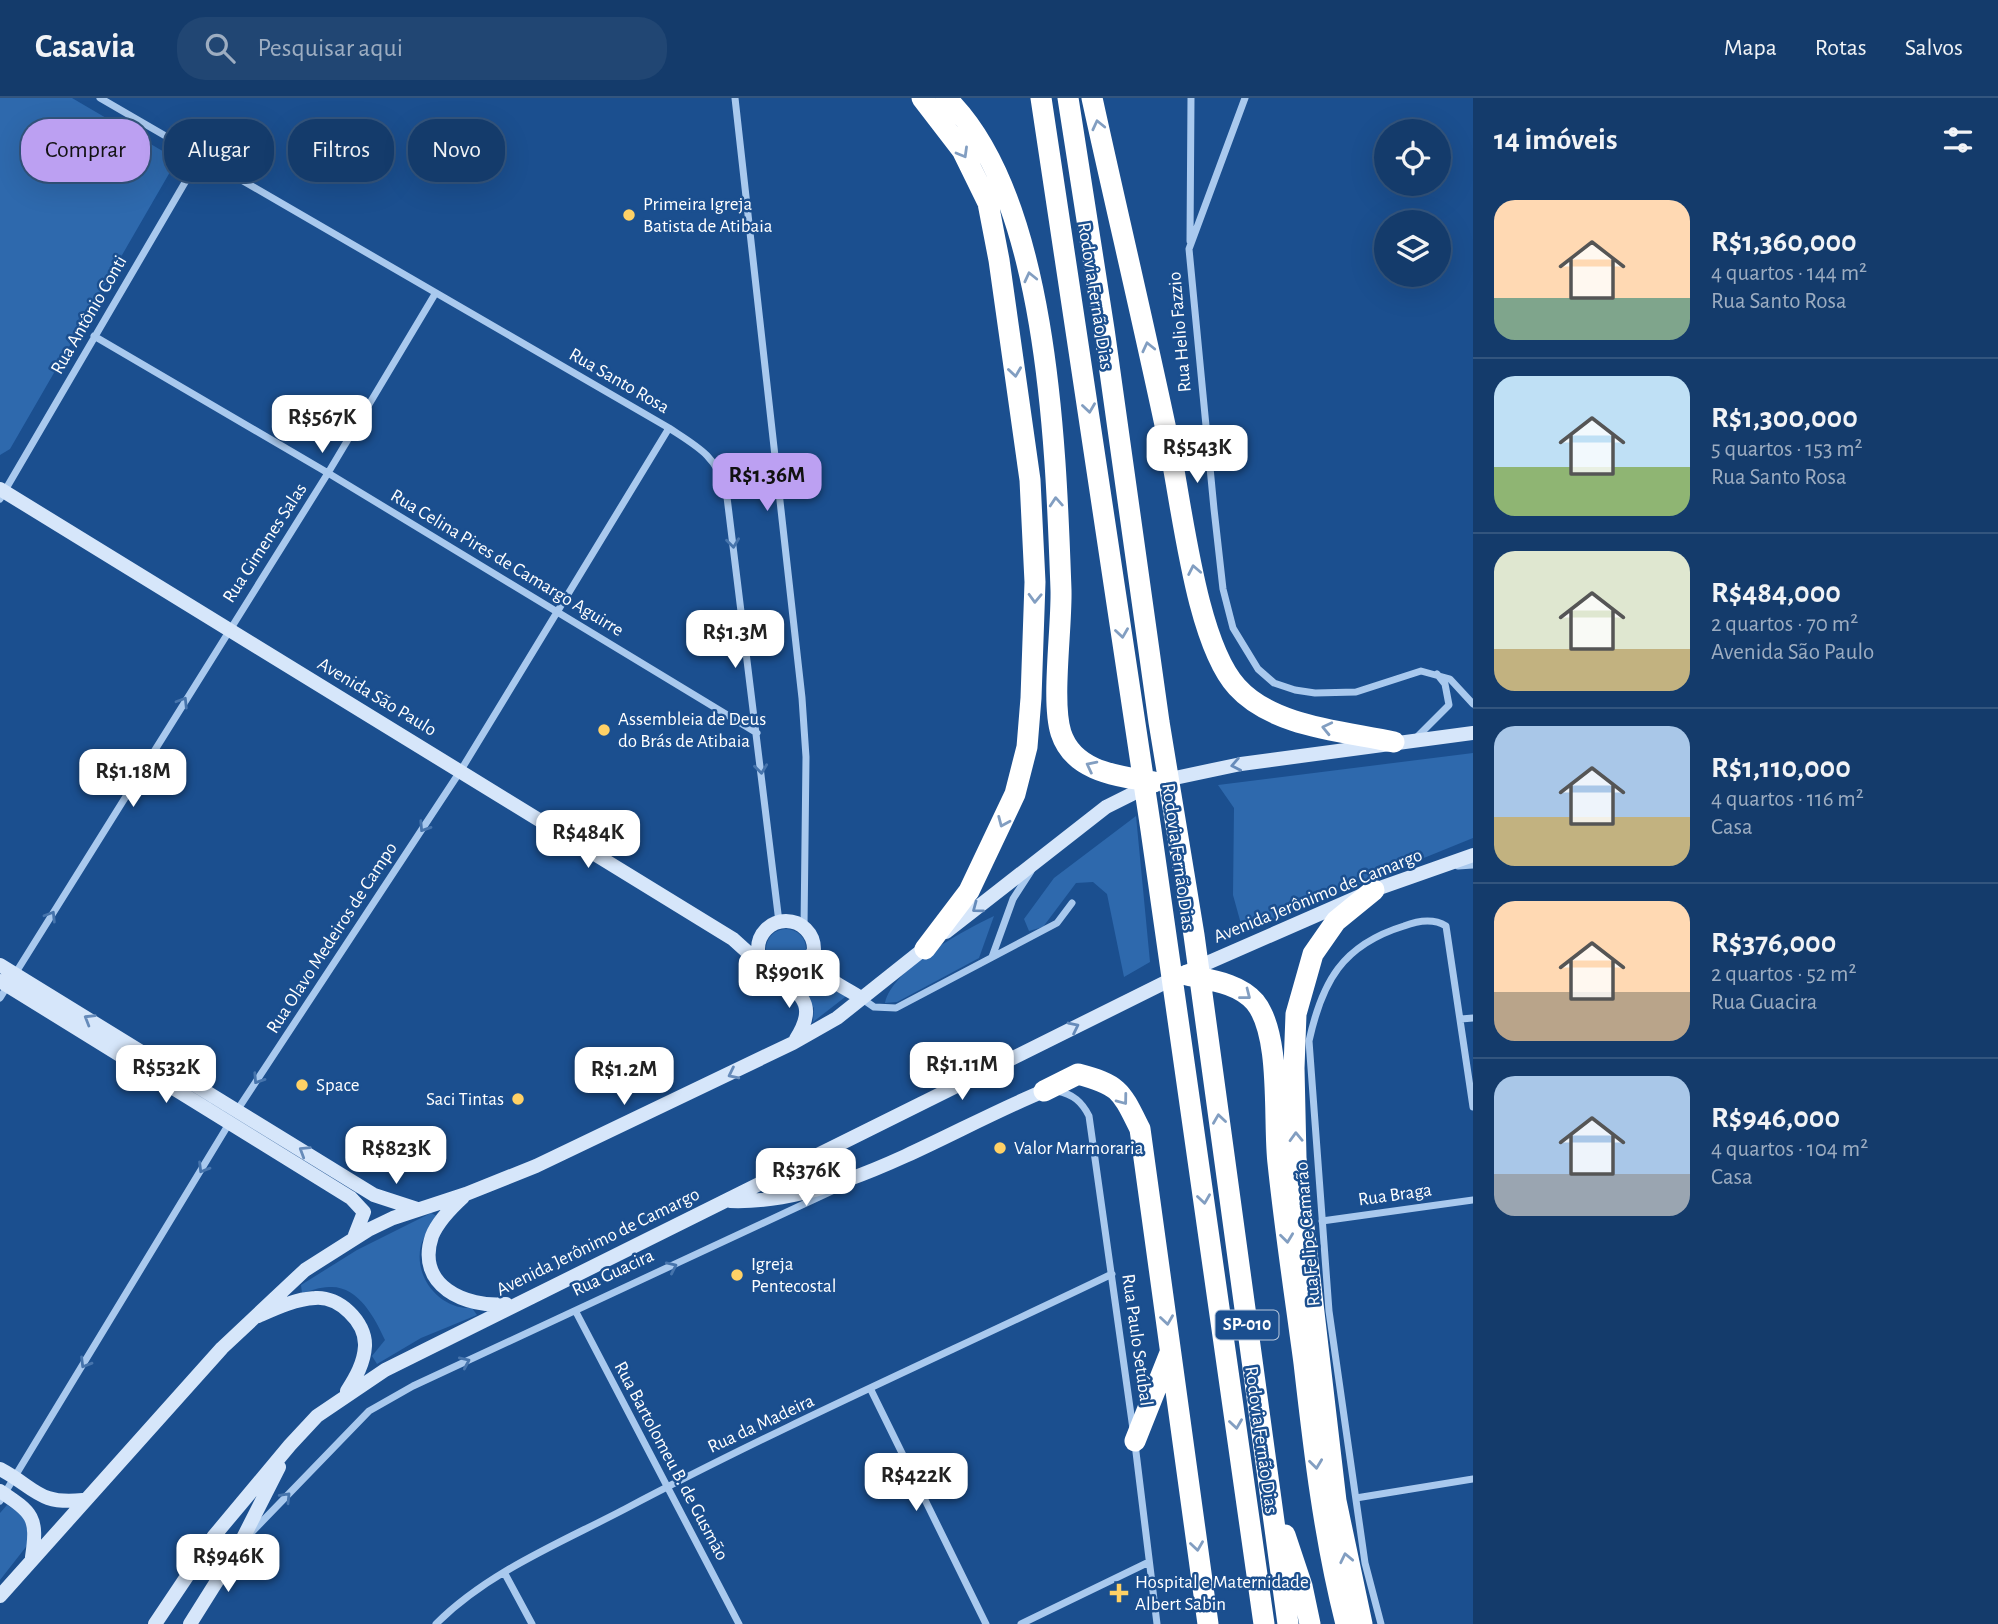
<!DOCTYPE html>
<html lang="pt">
<head>
<meta charset="utf-8">
<style>
	:root { --surface:#143b6b; --page:#214673; --text:#f1f3f6; --muted:#9dadc1; --line:#33557e; --accent:#bca0f2 }
	body { margin:0; font-family:"Alegreya Sans",sans-serif; background:var(--page); color:var(--text); height:100vh; display:flex; flex-direction:column; font-size:26px; white-space:nowrap }
	* { box-sizing:border-box; margin:0 }
	p { font-size:23px; color:var(--muted) }
	.icon { flex:none; width:38px; height:38px; fill:none; stroke:currentColor; stroke-width:2; stroke-linecap:round; stroke-linejoin:round }
	.map { position:relative; flex:1; overflow:hidden }
	.details { display:flex; flex-direction:column; background:var(--surface); width:525px }
	.details>* { flex:none }
	.hud { position:absolute; left:21px; top:21px; width:665px; height:63px; display:flex; gap:14px }
	.controls { position:absolute; left:1374px; top:21px; display:grid; gap:14px }
	.controls a { display:grid; place-items:center; width:77px; height:77px; border-radius:50%; background:var(--surface); box-shadow:0 7px 28px #0002,0 0 0 2px var(--line); font-size:35px }
	.price { position:absolute; translate:-50% -60px; padding:0 16px; border-radius:14px; background:#fff; color:#222; font-size:23px; line-height:46px; filter:drop-shadow(0 2px 4px #0008) }
	.price::after { content:''; position:absolute; left:50%; top:42px; width:21px; height:16px; margin-left:-10px; background:inherit; clip-path:polygon(0 0,100% 0,50% 100%) }
	.price.active { background:var(--accent); color:#111 }
	ul { padding:0; list-style:none }
	li { display:flex; align-items:center; gap:21px; height:175px; padding:0 21px }
	li+li { border-top:2px solid var(--line) }
	li span { display:grid; place-items:center; flex:none; width:196px; height:140px; border-radius:21px; color:#555 }
	li>.icon { margin-inline-start:auto }
	span .icon { width:84px; height:84px; fill:#fffc; stroke-width:1 }
	li b { font-size:30px }
	h2 { display:flex; justify-content:space-between; align-items:center; height:84px; padding:0 21px; font-size:30px }
	.tag { padding:0 24px; border-radius:28px; background:var(--surface); box-shadow:0 7px 28px #0002,0 0 0 2px var(--line); font-size:24px; line-height:63px }
	.tag.active { background:var(--accent); color:#111 }
	header { display:flex; align-items:center; gap:42px; box-sizing:border-box; height:98px; padding:0 35px; background:var(--surface); border-bottom:2px solid var(--line) }
	header strong { font-size:33px }
	nav { display:flex; gap:38px; margin-inline-start:auto; font-size:24px }
	.search { width:490px; height:63px; background:var(--page); display:flex; align-items:center; gap:18px; box-sizing:border-box; padding:0 24px; border-radius:28px; color:var(--muted); font-size:26px }
	main { display:flex; flex:1; min-height:0 }
	.map>svg:first-child { display:block }
	.green { fill:#2e69ad }
	.lines { fill:none; stroke-linecap:round; stroke-linejoin:round }
	.street { stroke:#a9c9ee; stroke-width:7 }
	.secondary { stroke:#d6e6fa; stroke-width:14 }
	.highway { stroke:#fff; stroke-width:21 }
	.oneway { stroke:#829ec1 }
	.oneway2 { stroke:#4674ac }
	.oneway3 { stroke:#668bba }
	.poi-dot { fill:#ffd166; stroke:#1b4f8f; stroke-width:2.5 }
	.labels { text-anchor:middle; dominant-baseline:central; stroke-width:5; stroke-linejoin:round; paint-order:stroke }
	.shield { fill:#1b4f8f; stroke:#bbcadd; stroke-width:2 }
	.shield-label { font-size:18px; font-weight:bold; fill:#fff }
	.poi-label { font-size:19px; fill:#fff; stroke:#1b4f8f; text-anchor:start }
	.street-label { font-size:19px; fill:#fff; stroke:#1b4f8f }
</style>
</head>
<body>
<header>
<strong>Casavia</strong>
<div class="search"><svg class="icon" aria-label="search" viewBox="0 0 24 24"><circle cx="10" cy="10" r="6"/><path d="M15 15l6 6"/></svg>Pesquisar aqui</div>
<nav><a>Mapa</a><a>Rotas</a><a>Salvos</a></nav>
</header>
<main>
<div class="map">
<svg width="1473" height="1526" viewBox="0 0 1473 1526">
	<rect width="100%" height="100%" fill="#1b4f8f"/>
	<path class="green" d="M0 0H72L166 55 172 64 170 74 10 351 0 357Z
		M1473 655V740L1227 840 1241 826 1233 797 1234 710 1218 687Z
		M1136 718 1150 864 1124 879 1107 796 1093 784 1076 785 1043 829 1029 833 1024 821 1054 780Z
		M994 818 979 860 897 904 885 905C893 870 963 833 994 818Z
		M766 851a20 20 0 1 1 40 0a20 20 0 1 1-40 0Z
		M812 865 849 896 813 924 814 910 792 880 807 873Z
		M431 1115 437 1118C432 1127 424 1137 421 1147 413 1179 440 1212 472 1210L477 1217 421 1240 377 1266 372 1258 385 1242C375 1220 358 1187 329 1189 320 1189 310 1193 302 1195L301 1187 357 1152Z
		M7 1407 25 1418 29 1445 0 1482V1415Z"/>
	<g class="lines">
		<path class="street" d="M100 0 669 330C698 349 715 357 726 391L779 824
			M735 0 802 600 806 659 804 830
			M1245 0 1189 151 1214 411 1223 491 1233 530 1258 571 1274 585 1295 592 1315 595 1356 594 1421 573 1450 581 1473 606
			M1190 143 1191 0
			M94 238 328 375 757 635
			M0 401 201 57
			M1415 641 1449 607 1445 586 1437 576
			M1458 768 1473 767
			M992 859 1013 801 1031 773
			M0 900 328 375 435 196
			M861 900 874 909 896 910 1057 825 1072 805
			M1461 921 1473 920
			M1057 993C1073 996 1082 1004 1089 1018L1133 1331
			M236 1014 461 672 669 330
			M1322 1123 1473 1102
			M576 1214 739 1526
			M871 1292 986 1526
			M1135 1346 1157 1526
			M1356 1400 1473 1381
			M0 1403 230 1024
			M251 1435 369 1313 413 1288 834 1092
			M504 1474 532 1526
			M436 1526C488 1474 560 1445 625 1411 784 1327 950 1254 1112 1176
			M1021 1526 1149 1464
			M1381 1526 1365 1465 1329 1213 1309 943C1322 884 1342 847 1404 828 1417 823 1433 820 1446 828L1473 1009"/>
		<path class="secondary" d="M0 391 733 841 764 869
			M758 851a28 28 0 1 1 56 0a28 28 0 1 1-56 0Z
			M946 834 1106 709 1156 684 1241 666 1473 635
			M813 854C823 884 837 884 861 900
			M0 867 374 1097 417 1111
			M781 879C806 900 815 911 796 941
			M0 883 351 1100 364 1114 355 1137
			M463 1099C451 1110 438 1123 432 1138 415 1188 466 1210 506 1206
			M730 1103C838 1107 946 1033 1044 993
			M258 1218C276 1210 295 1201 315 1200 339 1198 366 1224 365 1248 364 1265 356 1279 347 1293
			M0 1371C36 1390 38 1407 83 1402
			M0 1393C33 1415 38 1419 32 1459
			M0 1498 222 1250 305 1172 368 1132 393 1120 466 1096 536 1068 793 945 837 920 930 846
			M155 1526 214 1438 290 1347 317 1318 385 1272 1182 876 1374 792 1473 757
			M190 1526 239 1448 279 1369"/>
		<path class="highway" d="M922 0 962 52 988 105 999 162 1030 382 1035 484 1031 600 1027 649 1015 696 969 793 925 851
			M946 0C1049 99 1056 354 1061 492 1062 529 1051 604 1061 635 1074 675 1120 678 1154 684
			M1041 0 1151 732 1264 1526
			M1068 0 1104 231 1159 624 1194 837 1288 1526
			M1092 0C1117 114 1144 227 1168 341 1182 405 1195 543 1237 589 1273 629 1344 633 1394 644
			M1187 877C1210 882 1239 885 1255 904 1282 937 1273 1023 1278 1065 1285 1132 1295 1198 1304 1265 1314 1353 1324 1440 1346 1526
			M1044 993 1078 976C1120 987 1121 993 1140 1031L1208 1526
			M1135 1343 1170 1255
			M1285 1437 1302 1488 1310 1526
			M1362 1526 1336 1403 1296 1060 1294 970 1296 916 1313 856 1336 823 1374 792"/>
	</g>
	<defs><path id="oneway-chevron" d="M-2-3.5L2.5 0L-2 3.5" fill="none" stroke-width="1.6" stroke-linecap="round" stroke-linejoin="round" transform="scale(1.75)"/></defs>
	<g class="oneway">
		<use href="#oneway-chevron" transform="translate(1098 27) rotate(-103)"/>
		<use href="#oneway-chevron" transform="translate(963 55) rotate(60)"/>
		<use href="#oneway-chevron" transform="translate(1030 179) rotate(-103)"/>
		<use href="#oneway-chevron" transform="translate(1148 249) rotate(-103)"/>
		<use href="#oneway-chevron" transform="translate(1015 274) rotate(82)"/>
		<use href="#oneway-chevron" transform="translate(1089 310) rotate(82)"/>
		<use href="#oneway-chevron" transform="translate(1056 404) rotate(-94)"/>
		<use href="#oneway-chevron" transform="translate(1194 472) rotate(-101)"/>
		<use href="#oneway-chevron" transform="translate(1035 500) rotate(92)"/>
		<use href="#oneway-chevron" transform="translate(1122 535) rotate(82)"/>
		<use href="#oneway-chevron" transform="translate(1327 630) rotate(-167)"/>
		<use href="#oneway-chevron" transform="translate(1091 668) rotate(-153)"/>
		<use href="#oneway-chevron" transform="translate(1003 724) rotate(113)"/>
		<use href="#oneway-chevron" transform="translate(1246 897) rotate(38)"/>
		<use href="#oneway-chevron" transform="translate(1123 1002) rotate(53)"/>
		<use href="#oneway-chevron" transform="translate(1219 1021) rotate(-98)"/>
		<use href="#oneway-chevron" transform="translate(1296 1039) rotate(-92)"/>
		<use href="#oneway-chevron" transform="translate(1204 1101) rotate(82)"/>
		<use href="#oneway-chevron" transform="translate(1287 1140) rotate(83)"/>
		<use href="#oneway-chevron" transform="translate(1167 1222) rotate(82)"/>
		<use href="#oneway-chevron" transform="translate(1236 1326) rotate(82)"/>
		<use href="#oneway-chevron" transform="translate(1316 1366) rotate(83)"/>
		<use href="#oneway-chevron" transform="translate(1197 1448) rotate(82)"/>
		<use href="#oneway-chevron" transform="translate(1346 1460) rotate(-102)"/>
	</g>
	<g class="oneway2">
		<use href="#oneway-chevron" transform="translate(733 445) rotate(83)"/>
		<use href="#oneway-chevron" transform="translate(183 604) rotate(-58)"/>
		<use href="#oneway-chevron" transform="translate(761 671) rotate(83)"/>
		<use href="#oneway-chevron" transform="translate(424 729) rotate(123)"/>
		<use href="#oneway-chevron" transform="translate(51 818) rotate(-58)"/>
		<use href="#oneway-chevron" transform="translate(258 981) rotate(123)"/>
		<use href="#oneway-chevron" transform="translate(203 1070) rotate(121)"/>
		<use href="#oneway-chevron" transform="translate(672 1169) rotate(-25)"/>
		<use href="#oneway-chevron" transform="translate(465 1264) rotate(-24)"/>
		<use href="#oneway-chevron" transform="translate(85 1265) rotate(121)"/>
		<use href="#oneway-chevron" transform="translate(286 1399) rotate(-46)"/>
	</g>
	<g class="oneway3">
		<use href="#oneway-chevron" transform="translate(1236 667) rotate(169)"/>
		<use href="#oneway-chevron" transform="translate(977 810) rotate(143)"/>
		<use href="#oneway-chevron" transform="translate(89 921) rotate(-149)"/>
		<use href="#oneway-chevron" transform="translate(1074 929) rotate(-26)"/>
		<use href="#oneway-chevron" transform="translate(733 976) rotate(154)"/>
		<use href="#oneway-chevron" transform="translate(304 1053) rotate(-148)"/>
	</g>
	<g class="poi-dot">
		<circle cx="629" cy="117" r="7"/>
		<circle cx="604" cy="632" r="7"/>
		<circle cx="302" cy="987" r="7"/>
		<circle cx="518" cy="1001" r="7"/>
		<circle cx="1000" cy="1050" r="7"/>
		<circle cx="737" cy="1177" r="7"/>
		<path d="M1115.5 1484.5h7v7h7v7h-7v7h-7v-7h-7v-7h7z"/>
	</g>
	<g class="labels">
		<rect class="shield" x="1215.5" y="1212.5" width="63" height="29" rx="5"/>
		<g class="shield-label">
			<text x="1247" y="1227">SP-010</text>
		</g>
		<g class="poi-label">
			<text x="643" y="106">Primeira Igreja<tspan x="643" dy="22">Batista de Atibaia</tspan></text>
			<text x="618" y="621">Assembleia de Deus<tspan x="618" dy="22">do Brás de Atibaia</tspan></text>
			<text x="316" y="987">Space</text>
			<text x="504" y="1001" text-anchor="end">Saci Tintas</text>
			<text x="1014" y="1050">Valor Marmoraria</text>
			<text x="751" y="1166">Igreja<tspan x="751" dy="22">Pentecostal</tspan></text>
			<text x="1135" y="1484">Hospital e Maternidade<tspan x="1135" dy="22">Albert Sabin</tspan></text>
		</g>
		<g class="street-label">
			<text transform="translate(1095 198) rotate(81)">Rodovia Fernão Dias</text>
			<text transform="translate(89 217) rotate(-60)">Rua Antônio Conti</text>
			<text transform="translate(1180 234) rotate(-95)">Rua Helio Fazzio</text>
			<text transform="translate(619 283) rotate(30)">Rua Santo Rosa</text>
			<text transform="translate(265 445) rotate(-57)">Rua Gimenes Salas</text>
			<text transform="translate(507 465) rotate(31)">Rua Celina Pires de Camargo Aguirre</text>
			<text transform="translate(377 599) rotate(31)">Avenida São Paulo</text>
			<text transform="translate(1178 759) rotate(82)">Rodovia Fernão Dias</text>
			<text transform="translate(1318 798) rotate(-22)">Avenida Jerônimo de Camargo</text>
			<text transform="translate(332 840) rotate(-57)">Rua Olavo Medeiros de Campo</text>
			<text transform="translate(1395 1097) rotate(-8)">Rua Braga</text>
			<text transform="translate(1308 1136) rotate(-95)">Rua Felipe Camarão</text>
			<text transform="translate(598 1144) rotate(-26)">Avenida Jerônimo de Camargo</text>
			<text transform="translate(613 1175) rotate(-25)">Rua Guacira</text>
			<text transform="translate(1137 1242) rotate(82)">Rua Paulo Setúbal</text>
			<text transform="translate(761 1326) rotate(-25)">Rua da Madeira</text>
			<text transform="translate(1261 1342) rotate(82)">Rodovia Fernão Dias</text>
			<text transform="translate(671 1363) rotate(62)">Rua Bartolomeu B. de Gusmão</text>
		</g>
	</g>
</svg>
<div class="controls">
<a><svg class="icon" aria-label="locate" viewBox="0 0 24 24"><circle cx="12" cy="12" r="6"/><path d="M12 2v4M12 18v4M2 12h4M18 12h4"/></svg></a>
<a><svg class="icon" aria-label="layers" viewBox="0 0 24 24"><path d="M12 4l9 5-9 5-9-5zM3 14l9 5 9-5"/></svg></a>
</div>
<b class="price" style="left:322px;top:357px">R$567K</b>
<b class="price" style="left:1197px;top:387px">R$543K</b>
<b class="price active" style="left:767px;top:415px">R$1.36M</b>
<b class="price" style="left:735px;top:572px">R$1.3M</b>
<b class="price" style="left:133px;top:711px">R$1.18M</b>
<b class="price" style="left:588px;top:772px">R$484K</b>
<b class="price" style="left:789px;top:912px">R$901K</b>
<b class="price" style="left:962px;top:1004px">R$1.11M</b>
<b class="price" style="left:166px;top:1007px">R$532K</b>
<b class="price" style="left:624px;top:1009px">R$1.2M</b>
<b class="price" style="left:396px;top:1088px">R$823K</b>
<b class="price" style="left:806px;top:1110px">R$376K</b>
<b class="price" style="left:916px;top:1415px">R$422K</b>
<b class="price" style="left:228px;top:1496px">R$946K</b>
<div class="hud">
<a class="tag active">Comprar</a>
<a class="tag">Alugar</a>
<a class="tag">Filtros</a>
<a class="tag">Novo</a>
</div>
</div>
<section class="details">
<h2>14 imóveis<svg class="icon" aria-label="filters" viewBox="0 0 24 24"><path d="M4 7h16M4 17h16"/><circle cx="9" cy="7" r="2"/><circle cx="15" cy="17" r="2"/></svg></h2>
<ul>
<li><span style="background:linear-gradient(#ffd9b3 70%,#7fa58c 0)"><svg class="icon" aria-label="home" viewBox="0 0 24 24"><path d="M3 11l9-7 9 7M6 9v11h12V9"/></svg></span><div><b>R$1,360,000</b><p>4 quartos · 144 m²</p><p>Rua Santo Rosa</p></div></li>
<li><span style="background:linear-gradient(#bfe0f5 65%,#8fb573 0)"><svg class="icon" aria-label="home" viewBox="0 0 24 24"><path d="M3 11l9-7 9 7M6 9v11h12V9"/></svg></span><div><b>R$1,300,000</b><p>5 quartos · 153 m²</p><p>Rua Santo Rosa</p></div></li>
<li><span style="background:linear-gradient(#dfe7d0 70%,#c2b280 0)"><svg class="icon" aria-label="home" viewBox="0 0 24 24"><path d="M3 11l9-7 9 7M6 9v11h12V9"/></svg></span><div><b>R$484,000</b><p>2 quartos · 70 m²</p><p>Avenida São Paulo</p></div></li>
<li><span style="background:linear-gradient(#a9c7e8 65%,#c2b280 0)"><svg class="icon" aria-label="home" viewBox="0 0 24 24"><path d="M3 11l9-7 9 7M6 9v11h12V9"/></svg></span><div><b>R$1,110,000</b><p>4 quartos · 116 m²</p><p>Casa</p></div></li>
<li><span style="background:linear-gradient(#ffd9b3 65%,#b9a48a 0)"><svg class="icon" aria-label="home" viewBox="0 0 24 24"><path d="M3 11l9-7 9 7M6 9v11h12V9"/></svg></span><div><b>R$376,000</b><p>2 quartos · 52 m²</p><p>Rua Guacira</p></div></li>
<li><span style="background:linear-gradient(#a9c7e8 70%,#9aa5b1 0)"><svg class="icon" aria-label="home" viewBox="0 0 24 24"><path d="M3 11l9-7 9 7M6 9v11h12V9"/></svg></span><div><b>R$946,000</b><p>4 quartos · 104 m²</p><p>Casa</p></div></li>
</ul>
</section>
</main>
</body>
</html>
